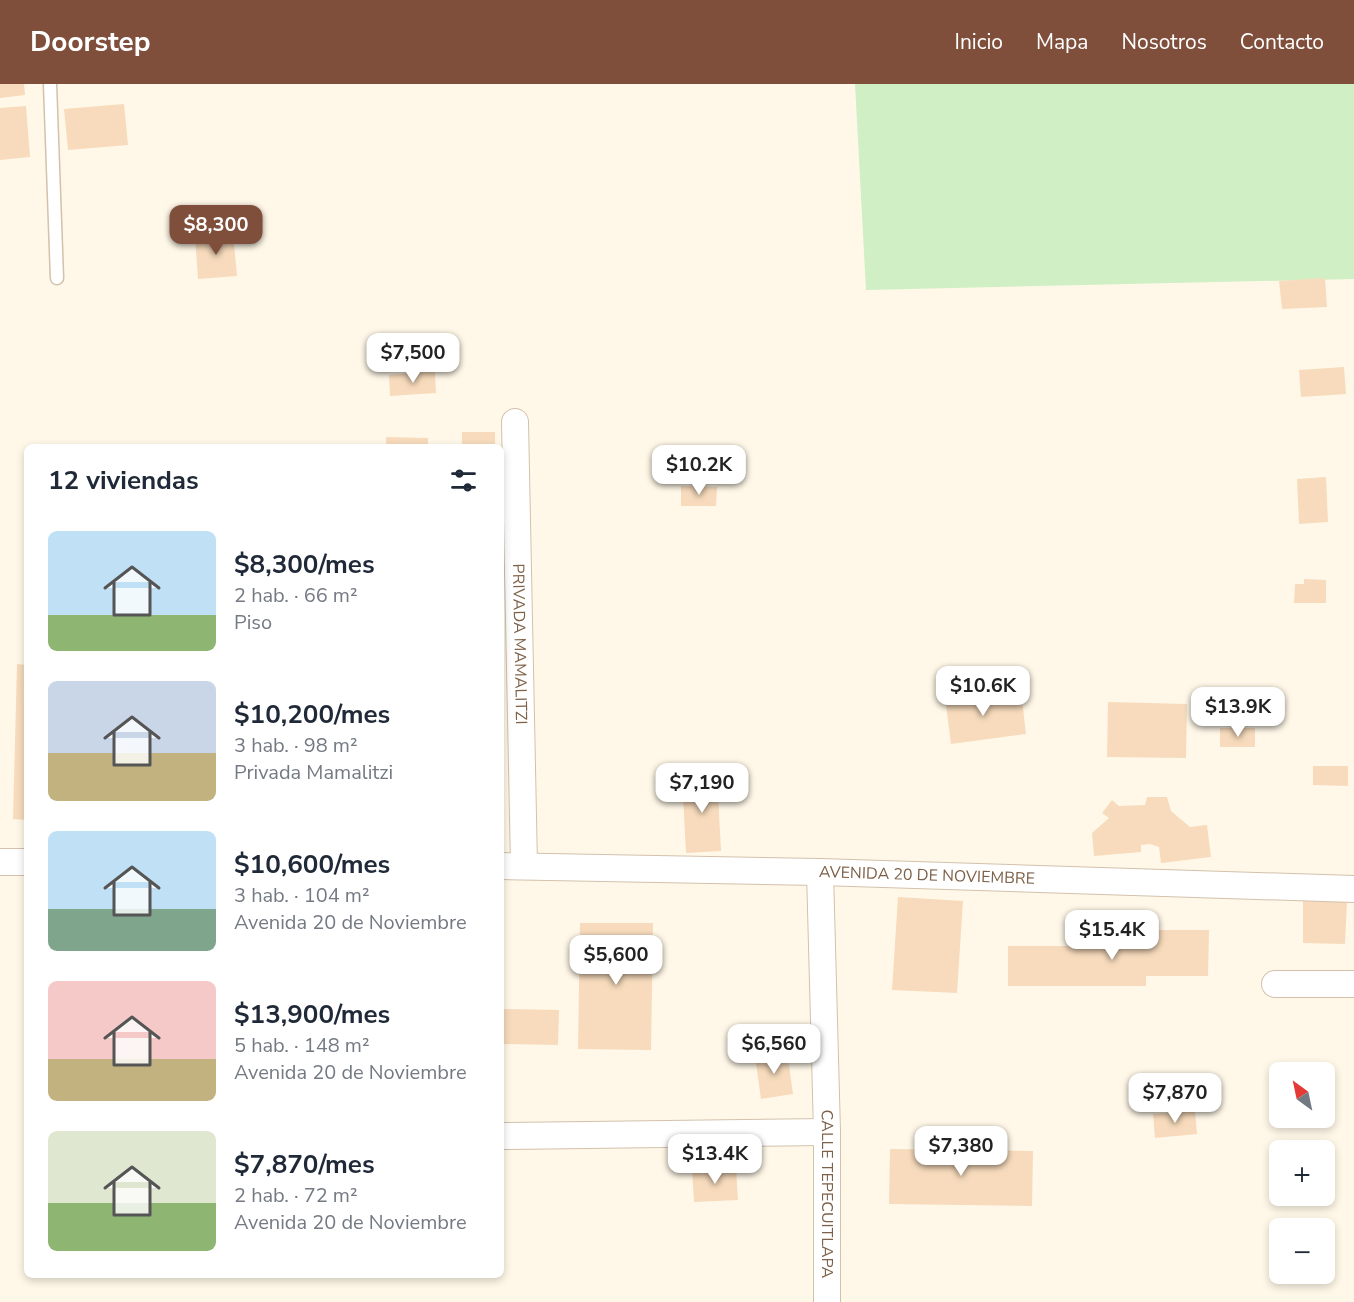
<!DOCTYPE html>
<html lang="es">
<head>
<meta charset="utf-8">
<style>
	:root { --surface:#fff; --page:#f2f2f3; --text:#1f2937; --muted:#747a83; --accent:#7f4f3c }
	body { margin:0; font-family:"Nunito Sans",sans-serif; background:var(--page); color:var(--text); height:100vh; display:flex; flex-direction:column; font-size:22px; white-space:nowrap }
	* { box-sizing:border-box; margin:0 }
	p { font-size:20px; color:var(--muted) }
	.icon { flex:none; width:33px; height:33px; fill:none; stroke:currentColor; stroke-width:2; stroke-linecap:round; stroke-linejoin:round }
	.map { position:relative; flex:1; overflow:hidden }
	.sheet { position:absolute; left:24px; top:360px; width:480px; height:834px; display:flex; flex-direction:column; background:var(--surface); border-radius:9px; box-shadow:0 3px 9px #0003 }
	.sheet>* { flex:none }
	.needle { width:39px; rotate:327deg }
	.fabs { position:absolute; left:1269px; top:978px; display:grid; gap:12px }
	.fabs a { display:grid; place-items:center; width:66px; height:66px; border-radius:9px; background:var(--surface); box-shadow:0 3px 9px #0003; font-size:30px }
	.price { position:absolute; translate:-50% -51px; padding:0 14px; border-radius:12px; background:#fff; color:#222; font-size:20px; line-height:39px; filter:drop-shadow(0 2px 3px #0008) }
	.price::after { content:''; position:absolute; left:50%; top:36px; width:18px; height:14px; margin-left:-9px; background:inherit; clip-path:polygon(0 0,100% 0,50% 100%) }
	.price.active { background:var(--accent); color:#fff }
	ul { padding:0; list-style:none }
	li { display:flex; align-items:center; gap:18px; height:150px; padding:0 24px }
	li span { display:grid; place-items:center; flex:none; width:168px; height:120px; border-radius:9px; color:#555 }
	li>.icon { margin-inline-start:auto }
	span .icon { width:72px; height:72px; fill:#fffc; stroke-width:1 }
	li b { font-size:26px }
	h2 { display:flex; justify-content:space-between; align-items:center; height:72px; padding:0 24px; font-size:26px }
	header { display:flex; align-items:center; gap:36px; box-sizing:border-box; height:84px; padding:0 30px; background:var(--accent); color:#fff }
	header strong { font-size:28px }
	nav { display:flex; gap:33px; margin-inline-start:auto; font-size:21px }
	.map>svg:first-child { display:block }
	.green { fill:#d0efc4 }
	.building { fill:#f7dbbc }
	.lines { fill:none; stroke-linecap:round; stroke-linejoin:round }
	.service-casing { stroke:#d3c1ac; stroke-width:15 }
	.minor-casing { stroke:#d3c1ac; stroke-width:28 }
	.service { stroke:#fff; stroke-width:12 }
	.minor { stroke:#fff; stroke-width:26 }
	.labels { text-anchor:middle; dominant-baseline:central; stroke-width:4.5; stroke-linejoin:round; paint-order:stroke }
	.street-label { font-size:16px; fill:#7d6148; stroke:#fffbf1 }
</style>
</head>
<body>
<header>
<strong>Doorstep</strong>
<nav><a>Inicio</a><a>Mapa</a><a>Nosotros</a><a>Contacto</a></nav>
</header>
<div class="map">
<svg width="1354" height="1218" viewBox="0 0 1354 1218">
	<rect width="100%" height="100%" fill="#fff8e8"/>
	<path class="green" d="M855 0H1354V195L866 206Z"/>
	<path class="building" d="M0 0H24L25 11 0 14Z
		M124 20 128 61 68 66 64 25Z
		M26 22 30 73 0 76V24Z
		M233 149 237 192 198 195 195 152Z
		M1325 194 1327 223 1282 225 1279 197Z
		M1344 283 1346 310 1301 313 1299 286Z
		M435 287 436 309 390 312 389 291Z
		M462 348H495V363H462Z
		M386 353 428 354V363H386Z
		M1326 393 1328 438 1299 440 1297 395Z
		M681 402 717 403 716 422H681Z
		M1304 495 1326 496V519H1294L1295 500H1304Z
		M17 580 27 581V736L13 735Z
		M989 602 991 620 1022 616 1026 650 951 660 945 613 964 610 963 605Z
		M1108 618 1187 620 1186 674 1107 673Z
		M1220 644H1255V663H1220Z
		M1313 682H1348V702L1313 701Z
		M717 691 721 767 686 769 682 693Z
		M1147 713H1167L1171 727 1190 743 1207 741 1211 773 1161 779 1159 763 1150 760 1141 761V768L1094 772 1092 749 1109 734 1102 729 1112 716 1119 722 1145 721Z
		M898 813 963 817 957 909 892 906Z
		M1303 817 1347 818 1345 860 1303 859Z
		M580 839H653L651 966 578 965Z
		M1124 846H1209L1208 892H1146V902H1008V862H1124Z
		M501 925 559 926 558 961 501 960Z
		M787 967 793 1010 761 1015 755 972Z
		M1195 1027 1197 1050 1155 1054 1153 1030Z
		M890 1065 1033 1067 1032 1122 889 1120Z
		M736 1084 738 1116 694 1118 692 1086Z"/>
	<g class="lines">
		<defs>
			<path id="service" d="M50 0 57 194"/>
			<g id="minor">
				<path id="s1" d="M515 338 524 782"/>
				<path d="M0 778H27"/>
				<path id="s2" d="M501 782 820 788 1354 805"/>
				<path id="s3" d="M820 788 827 1048V1218"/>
				<path d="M1275 900H1354"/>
				<path d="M501 1052 827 1048"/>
			</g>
		</defs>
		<use href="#service" class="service-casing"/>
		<use href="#minor" class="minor-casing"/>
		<use href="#service" class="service"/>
		<use href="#minor" class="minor"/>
	</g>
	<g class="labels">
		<g class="street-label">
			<text stroke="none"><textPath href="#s1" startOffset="222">PRIVADA MAMALITZI</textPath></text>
			<text stroke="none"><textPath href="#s2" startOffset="426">AVENIDA 20 DE NOVIEMBRE</textPath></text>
			<text stroke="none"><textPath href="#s3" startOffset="322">CALLE TEPECUITLAPA</textPath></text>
		</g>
	</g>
</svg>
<div class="fabs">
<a><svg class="needle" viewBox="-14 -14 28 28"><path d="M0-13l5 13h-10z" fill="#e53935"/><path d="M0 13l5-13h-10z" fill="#747a83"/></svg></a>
<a>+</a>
<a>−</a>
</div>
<b class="price active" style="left:216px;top:172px">$8,300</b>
<b class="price" style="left:413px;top:300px">$7,500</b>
<b class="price" style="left:699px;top:412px">$10.2K</b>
<b class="price" style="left:983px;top:633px">$10.6K</b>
<b class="price" style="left:1238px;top:654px">$13.9K</b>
<b class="price" style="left:702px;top:730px">$7,190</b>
<b class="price" style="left:1112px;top:877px">$15.4K</b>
<b class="price" style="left:616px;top:902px">$5,600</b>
<b class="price" style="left:774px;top:991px">$6,560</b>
<b class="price" style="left:1175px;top:1040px">$7,870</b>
<b class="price" style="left:961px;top:1093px">$7,380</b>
<b class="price" style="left:715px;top:1101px">$13.4K</b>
<section class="sheet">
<h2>12 viviendas<svg class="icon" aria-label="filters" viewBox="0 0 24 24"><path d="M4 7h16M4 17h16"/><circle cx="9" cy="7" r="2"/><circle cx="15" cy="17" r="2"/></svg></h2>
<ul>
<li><span style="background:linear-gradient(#bfe0f5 70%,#8fb573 0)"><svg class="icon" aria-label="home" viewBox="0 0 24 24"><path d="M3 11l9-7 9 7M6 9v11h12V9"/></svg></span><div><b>$8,300/mes</b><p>2 hab. · 66 m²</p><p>Piso</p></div></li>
<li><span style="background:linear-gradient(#c9d6e8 60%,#c2b280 0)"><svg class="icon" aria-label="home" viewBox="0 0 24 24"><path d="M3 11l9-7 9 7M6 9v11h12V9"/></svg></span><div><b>$10,200/mes</b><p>3 hab. · 98 m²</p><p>Privada Mamalitzi</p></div></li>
<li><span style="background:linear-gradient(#bfe0f5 65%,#7fa58c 0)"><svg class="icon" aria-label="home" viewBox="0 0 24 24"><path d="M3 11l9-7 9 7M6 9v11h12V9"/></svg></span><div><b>$10,600/mes</b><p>3 hab. · 104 m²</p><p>Avenida 20 de Noviembre</p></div></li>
<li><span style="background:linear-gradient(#f6c9c9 65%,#c2b280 0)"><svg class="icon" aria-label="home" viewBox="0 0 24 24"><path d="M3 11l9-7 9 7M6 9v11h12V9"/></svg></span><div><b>$13,900/mes</b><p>5 hab. · 148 m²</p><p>Avenida 20 de Noviembre</p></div></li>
<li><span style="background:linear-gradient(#dfe7d0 60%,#8fb573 0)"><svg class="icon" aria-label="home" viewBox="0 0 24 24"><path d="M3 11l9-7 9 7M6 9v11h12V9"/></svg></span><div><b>$7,870/mes</b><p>2 hab. · 72 m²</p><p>Avenida 20 de Noviembre</p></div></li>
</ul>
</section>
</div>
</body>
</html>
